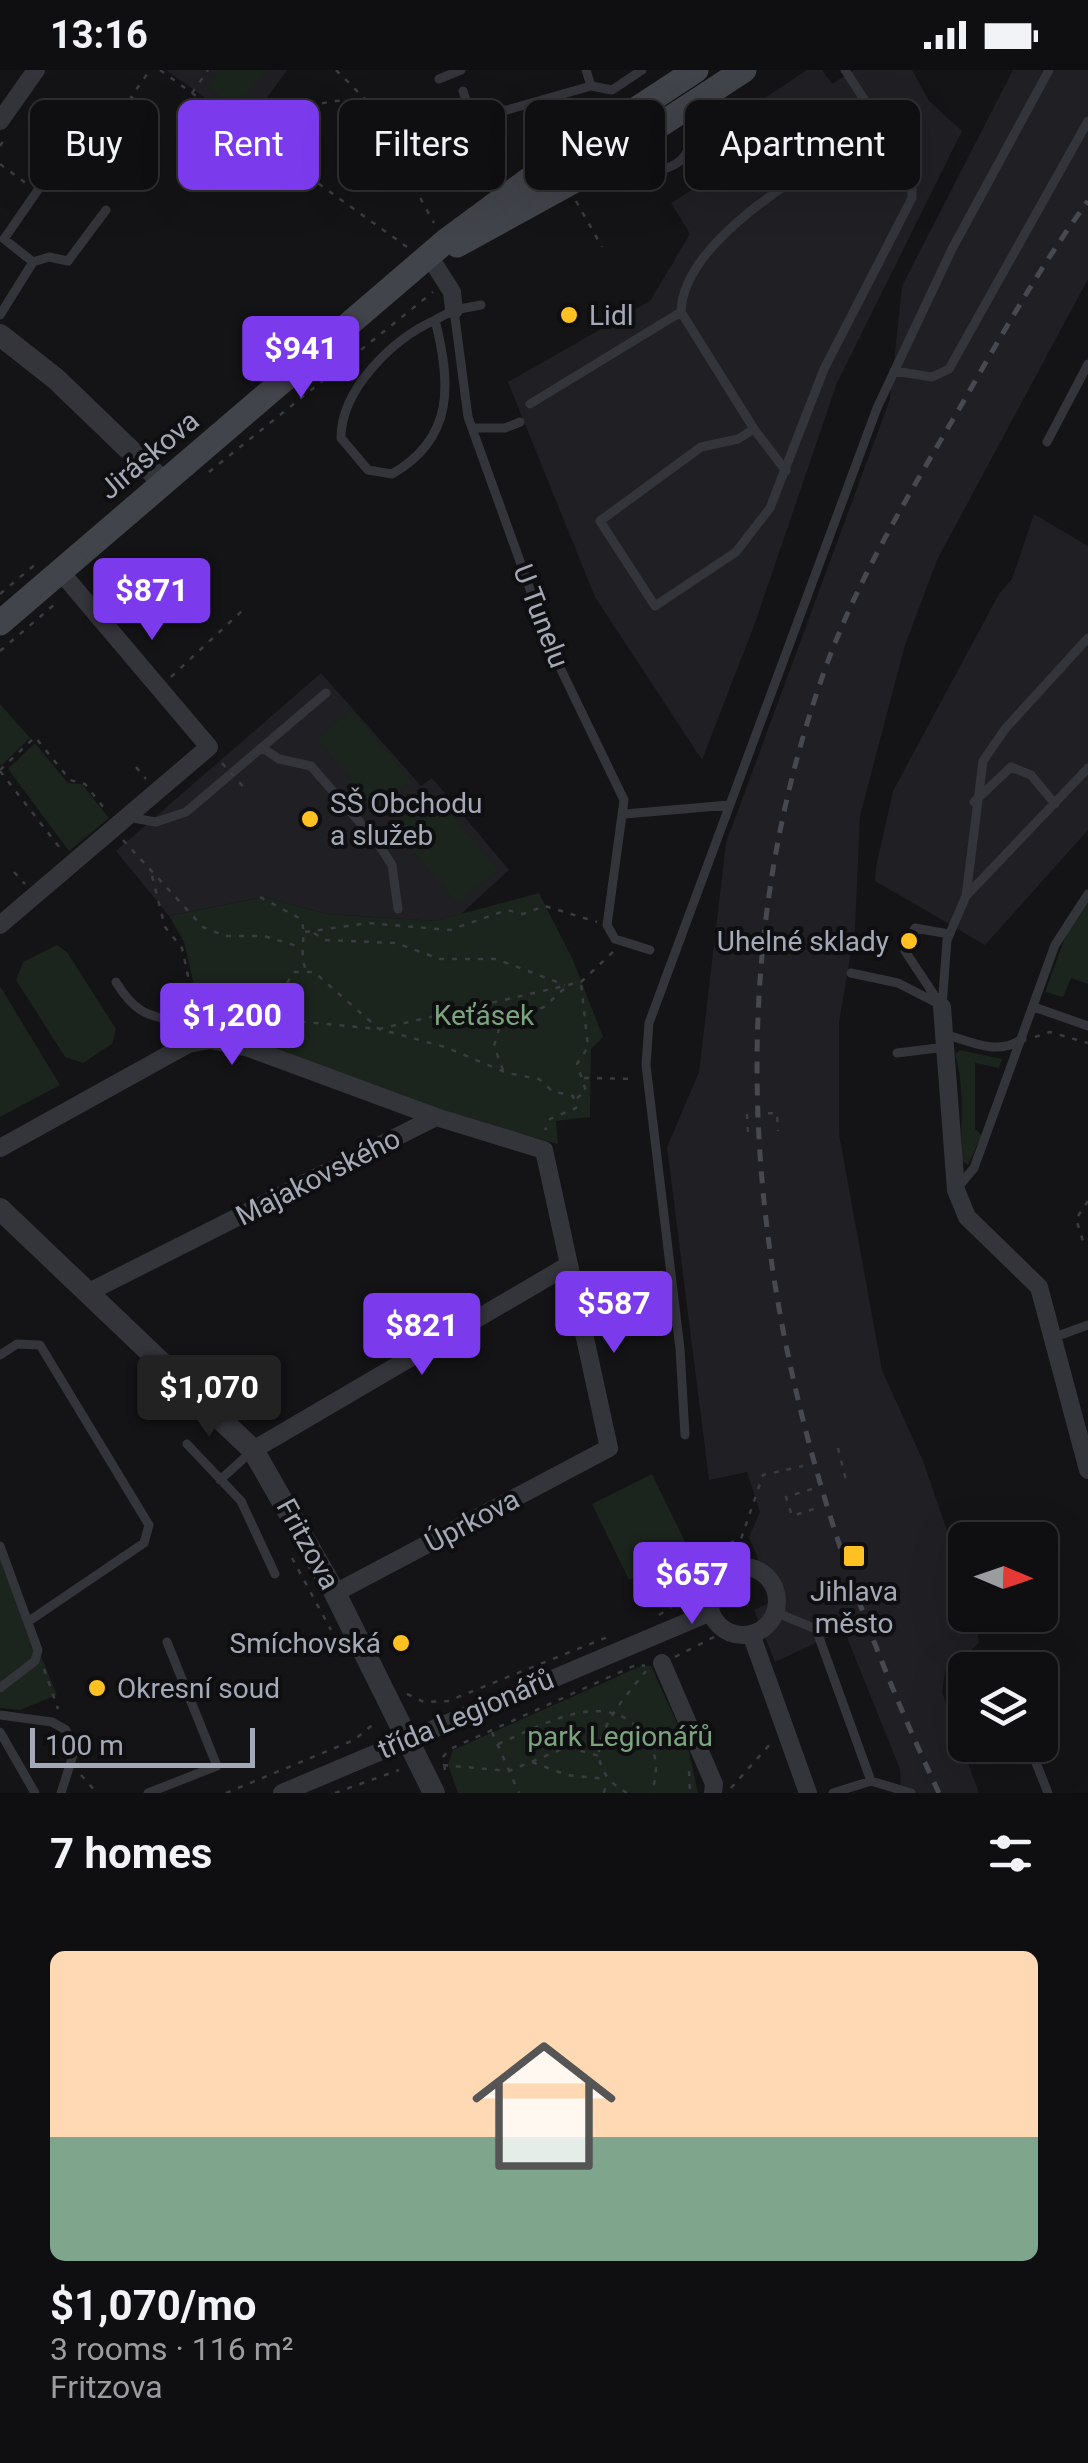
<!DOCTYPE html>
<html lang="en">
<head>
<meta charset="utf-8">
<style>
	:root { --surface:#0f0e10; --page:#181719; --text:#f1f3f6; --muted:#9b9c9f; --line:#2f2e30; --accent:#7c3aed }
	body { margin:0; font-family:Roboto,sans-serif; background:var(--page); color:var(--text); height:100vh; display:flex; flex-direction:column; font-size:38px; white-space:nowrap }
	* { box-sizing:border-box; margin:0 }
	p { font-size:32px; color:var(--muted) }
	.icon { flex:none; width:55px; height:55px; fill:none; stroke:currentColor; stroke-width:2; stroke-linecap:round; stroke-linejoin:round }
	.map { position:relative; height:1723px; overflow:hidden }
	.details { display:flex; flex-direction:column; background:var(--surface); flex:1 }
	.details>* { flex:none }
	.banner { position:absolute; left:30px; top:30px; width:1030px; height:90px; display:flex; gap:20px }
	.needle { width:65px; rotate:92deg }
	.tools { position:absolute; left:948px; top:1452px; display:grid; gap:20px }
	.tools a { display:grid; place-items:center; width:110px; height:110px; border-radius:15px; background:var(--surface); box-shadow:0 10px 40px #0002,0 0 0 2px var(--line); font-size:50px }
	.scale { position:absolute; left:30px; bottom:25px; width:225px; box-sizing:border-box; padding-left:10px; border:5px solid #a4a9b7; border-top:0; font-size:28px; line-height:35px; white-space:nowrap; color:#a4a9b7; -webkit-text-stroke:8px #0f0e10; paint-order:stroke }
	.price { position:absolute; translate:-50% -85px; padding:0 22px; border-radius:10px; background:var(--accent); color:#fff; font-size:32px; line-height:65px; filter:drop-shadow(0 2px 5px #0008) }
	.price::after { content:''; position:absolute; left:50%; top:60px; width:30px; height:22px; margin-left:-15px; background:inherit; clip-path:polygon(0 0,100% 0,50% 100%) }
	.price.current { background:#222; color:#fff }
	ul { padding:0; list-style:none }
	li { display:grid; align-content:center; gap:20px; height:530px; padding:0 50px }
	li+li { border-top:2px solid var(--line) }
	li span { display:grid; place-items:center; height:310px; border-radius:15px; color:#555 }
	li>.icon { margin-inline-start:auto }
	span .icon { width:180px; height:180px; fill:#fffc; stroke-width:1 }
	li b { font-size:42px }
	h2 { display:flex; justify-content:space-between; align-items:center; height:120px; padding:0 50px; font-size:42px }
	.chip { padding:0 35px; border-radius:15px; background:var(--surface); box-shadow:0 10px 40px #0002,0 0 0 2px var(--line); font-size:35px; line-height:90px }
	.chip.current { background:var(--accent); color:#fff }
	.status { display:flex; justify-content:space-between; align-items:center; height:70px; padding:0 50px; background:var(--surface); direction:ltr }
	.status svg { height:28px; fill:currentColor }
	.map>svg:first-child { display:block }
	.built { fill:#201f23 }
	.green { fill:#1b241d }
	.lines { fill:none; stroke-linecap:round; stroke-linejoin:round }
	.path { stroke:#3a3c42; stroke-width:2.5; stroke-dasharray:5 8; stroke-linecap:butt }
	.service { stroke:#34353b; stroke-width:9 }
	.minor { stroke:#34353b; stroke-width:18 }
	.tertiary { stroke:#34353b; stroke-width:22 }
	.secondary { stroke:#42444b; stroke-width:25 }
	.rail { stroke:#474950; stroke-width:5; stroke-dasharray:12 10; stroke-linecap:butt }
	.path-bridge { stroke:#3a3c42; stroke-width:2.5; stroke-dasharray:5 8; stroke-linecap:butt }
	.poi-dot { fill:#ffc122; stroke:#0f0e10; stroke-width:4 }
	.labels { text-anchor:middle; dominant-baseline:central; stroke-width:8; stroke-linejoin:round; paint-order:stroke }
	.poi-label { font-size:28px; fill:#a4a9b7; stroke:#0f0e10; text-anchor:start }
	.street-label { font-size:28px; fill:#a4a9b7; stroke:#0f0e10 }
	.park-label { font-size:28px; fill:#79a47e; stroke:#0f0e10 }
</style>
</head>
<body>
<div class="status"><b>13:16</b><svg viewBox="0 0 49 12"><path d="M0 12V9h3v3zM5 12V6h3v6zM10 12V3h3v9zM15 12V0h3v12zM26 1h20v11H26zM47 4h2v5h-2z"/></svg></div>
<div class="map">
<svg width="1088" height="1723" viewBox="0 0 1088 1723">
	<rect width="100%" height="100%" fill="#141315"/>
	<path class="built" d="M166 0H287L246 57Z
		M807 0H822L832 14 854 0H912L929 31 962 61 837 313 755 553 702 690 595 527 508 312 650 231 690 164 671 133 722 100 702 70Z
		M1013 0H1088V209L937 490 905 575 860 746 855 859 839 952V1064L882 1300 923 1391 965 1512V1545H975L979 1573 945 1602 942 1622 979 1723H901L900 1699 844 1560 775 1592 754 1540 775 1530 749 1467 760 1442 747 1402 709 1410 667 1077 699 1002 726 773 890 329 902 216Z
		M1034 444 1088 476V760L985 875 875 811 876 797 893 721 999 524 1012 509Z
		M321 603 421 716 432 708 509 800 461 844 435 851 327 844 263 827 169 846 116 781Z"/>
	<path class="green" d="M219 0H265L236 39 207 17Z
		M0 634 30 668 1 696 0 694Z
		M352 640 412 711 377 741 317 669Z
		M35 673 68 713 82 714 109 748 69 781 8 699Z
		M432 721 498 800 458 834 391 756Z
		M539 823 573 890 603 967 591 979 590 1047 556 1051 558 1074 439 1041 205 962 184 872 169 846 263 827 327 844 435 851Z
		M1088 827V914L1071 908 1063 927 1045 922 1072 848Z
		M57 875 67 882 116 959 112 974 83 993 65 987 16 910 23 892Z
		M0 916 60 1015 0 1047Z
		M960 980 1002 989 999 998 975 993V1059L982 1065 968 1095 962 1091C959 1053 966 1020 955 984Z
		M652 1404 689 1480 629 1510 592 1434Z
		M0 1487 57 1625 20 1640 0 1638Z
		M641 1596H651L688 1677 698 1723H458L448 1695 453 1680Z"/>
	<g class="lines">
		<path class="path" d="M160 0 407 177
			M336 0 367 31 458 39
			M192 23 208 0
			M300 42 294 72 303 102
			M90 46 93 42 119 61 139 33 131 27 150 0
			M250 62C280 40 330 27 367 31L434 153
			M0 76 6 67
			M0 94 27 114
			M576 131 602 177
			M209 402 433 222
			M0 524 37 493
			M0 581 55 534
			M171 607 243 540
			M136 697 146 709
			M0 700 35 667 70 710 85 714 108 743
			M0 701 63 782
			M123 770 203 857 225 866H264L300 877
			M14 802 25 814
			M152 806 165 857 182 878 198 953
			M260 827 301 849C307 865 299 880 305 898
			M305 862 368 853 450 860 507 840 523 844 545 836 597 852
			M314 863 325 870 396 873 440 889H496L565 915
			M266 946 294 902H314L379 959 445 977 507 1003 539 1009 552 1021 573 1026 576 1038 550 1049 545 1060
			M219 953V944L379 959 581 912 614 881
			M1035 967 1050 962 1088 973
			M503 1000 494 976 500 955 544 937 566 917
			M584 1008 636 1009
			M577 1028 586 1021 577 994 588 977 581 913
			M748 1062 747 1044 777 1043 778 1061
			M1088 1131 1076 1149 1083 1171 1088 1170
			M838 1378 846 1410
			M812 1419 786 1427 792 1446 817 1438
			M292 1488 331 1560
			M659 1545 670 1538 710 1480 741 1469 763 1405 803 1396
			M675 1587 714 1567
			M44 1599 58 1639
			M407 1624 424 1632 448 1631 610 1566
			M492 1662 519 1723
			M498 1674C544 1655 610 1613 648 1670 658 1686 658 1706 651 1723
			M532 1692 567 1705 606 1709
			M443 1695 509 1701 567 1677 599 1686
			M445 1700 443 1687 450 1679 638 1594 645 1596
			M689 1701 690 1723
			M81 1705 97 1723
			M731 1718 772 1672
			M226 1723 354 1670 376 1652
			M335 1723 399 1700
			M604 1723 607 1711
			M627 1723C567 1689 618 1636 646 1601"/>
		<path class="service" d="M586 0 591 16 612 20 642 0
			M439 9 461 0
			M463 21 469 40H507L591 16
			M624 88 664 99C694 90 692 69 690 42
			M33 192 4 169 83 55
			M454 240 468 347 553 583 624 730 607 855 615 869 650 880
			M0 245 33 192 49 187 68 191 106 140
			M435 250C393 269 341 319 341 368L368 400 392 404C455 368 451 313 435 250L454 240 481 235
			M894 301 932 307 949 299 1088 51
			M530 334 681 242
			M473 358H505L520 352
			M754 359 738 369 701 377 600 451 655 536 736 482 770 438 824 299 912 128V103L845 0
			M1047 372 1088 294
			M786 401 754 359 681 242C683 165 821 95 879 54
			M264 679 279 689 311 696 377 772 392 795 398 839
			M974 732 1011 697 1031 705 1055 734
			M625 744 729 735
			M127 747 156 752 186 742 326 623
			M966 826 983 691 1005 659 1088 568
			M851 903 898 913 937 933
			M116 912C149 967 172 932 199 971
			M942 937 947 870 966 826 1088 698
			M942 937 905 881 915 858 949 864
			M1034 937 1088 956
			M945 964C970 972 999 986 1022 969
			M897 983 946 977
			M959 1116 974 1098 1055 875 1088 824
			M1055 1267 1088 1255
			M0 1285 17 1274 40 1275 149 1455 144 1473 29 1551
			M685 1365 680 1279 646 995 649 953 877 338 952 179 1049 0
			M187 1374 241 1431 275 1504
			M220 1410 251 1382
			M0 1476 38 1580 35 1591 0 1618
			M775 1542 816 1559 871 1711
			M0 1645 52 1652 66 1660 74 1682 61 1723
			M0 1662 35 1723
			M1029 1675 1048 1723
			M148 1723 217 1696 167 1572
			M833 1723 871 1711 911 1723"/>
		<path class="minor" d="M0 51 36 0
			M429 186 452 222 454 240
			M0 855 209 677 60 501
			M942 937 956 1120 967 1147 1039 1217 1088 1400
			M0 1078 188 974 210 970 249 978 436 1047 544 1080 609 1378 335 1523
			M89 1222 436 1047
			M253 1380 567 1196
			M709 1531a34 34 0 1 1 68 0a34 34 0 1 1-68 0Z
			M751 1564 808 1723
			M662 1593 714 1714 713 1723
			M282 1723 711 1542"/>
		<path class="tertiary" d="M0 265 56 309 163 412
			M0 1139 253 1380 335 1523 434 1723"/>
		<path class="secondary" d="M457 175 579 108 744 0
			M0 553 447 170 527 111 696 0"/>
		<path class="rail" d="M939 1723C771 1366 688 972 828 591 862 500 913 418 962 334 1001 266 1041 195 1088 131"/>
		<path class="path-bridge" d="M222 693 247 721"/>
	</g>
	<g class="poi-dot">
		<circle cx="569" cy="245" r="10"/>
		<circle cx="310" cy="749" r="10"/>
		<circle cx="909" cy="871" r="10"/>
		<rect x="842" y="1474" width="24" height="24" rx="5"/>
		<circle cx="401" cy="1573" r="10"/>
		<circle cx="97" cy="1618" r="10"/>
	</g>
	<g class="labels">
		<g class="poi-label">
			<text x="589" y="245">Lidl</text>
			<text x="330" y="733">SŠ Obchodu<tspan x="330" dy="32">a služeb</tspan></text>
			<text x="889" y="871" text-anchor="end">Uhelné sklady</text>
			<text x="854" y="1521" text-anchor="middle">Jihlava<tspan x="854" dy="32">město</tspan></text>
			<text x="381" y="1573" text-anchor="end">Smíchovská</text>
			<text x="117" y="1618">Okresní soud</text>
		</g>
		<g class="street-label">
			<text transform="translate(149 385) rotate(-40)">Jiráskova</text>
			<text transform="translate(541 546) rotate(69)">U Tunelu</text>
			<text transform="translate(318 1107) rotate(-27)">Majakovského</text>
			<text transform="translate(472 1451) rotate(-28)">Úprkova</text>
			<text transform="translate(308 1474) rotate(61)">Fritzova</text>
			<text transform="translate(466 1644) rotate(-23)">třída Legionářů</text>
		</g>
		<g class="park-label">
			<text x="484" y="945">Keťásek</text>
			<text x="620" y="1666">park Legionářů</text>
		</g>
	</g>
</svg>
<div class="tools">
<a><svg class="needle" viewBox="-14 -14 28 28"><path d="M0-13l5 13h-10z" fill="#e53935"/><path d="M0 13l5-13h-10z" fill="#9b9c9f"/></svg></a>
<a><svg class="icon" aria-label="layers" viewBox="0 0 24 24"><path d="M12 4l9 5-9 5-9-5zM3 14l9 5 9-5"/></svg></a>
</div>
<div class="scale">100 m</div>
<b class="price" style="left:301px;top:331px">$941</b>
<b class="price" style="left:152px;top:573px">$871</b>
<b class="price" style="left:232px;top:998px">$1,200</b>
<b class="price" style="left:614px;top:1286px">$587</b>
<b class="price" style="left:422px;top:1308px">$821</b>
<b class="price current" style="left:209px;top:1370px">$1,070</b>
<b class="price" style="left:692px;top:1557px">$657</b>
<div class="banner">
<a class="chip">Buy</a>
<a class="chip current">Rent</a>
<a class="chip">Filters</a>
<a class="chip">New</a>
<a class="chip">Apartment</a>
</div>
</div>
<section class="details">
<h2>7 homes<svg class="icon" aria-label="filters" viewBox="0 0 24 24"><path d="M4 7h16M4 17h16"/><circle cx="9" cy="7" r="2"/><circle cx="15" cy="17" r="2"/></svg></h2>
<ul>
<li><span style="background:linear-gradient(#ffd9b3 60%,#7fa58c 0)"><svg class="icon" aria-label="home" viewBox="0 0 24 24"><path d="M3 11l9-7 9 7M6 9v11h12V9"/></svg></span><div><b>$1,070/mo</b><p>3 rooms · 116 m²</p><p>Fritzova</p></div></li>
</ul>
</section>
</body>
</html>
